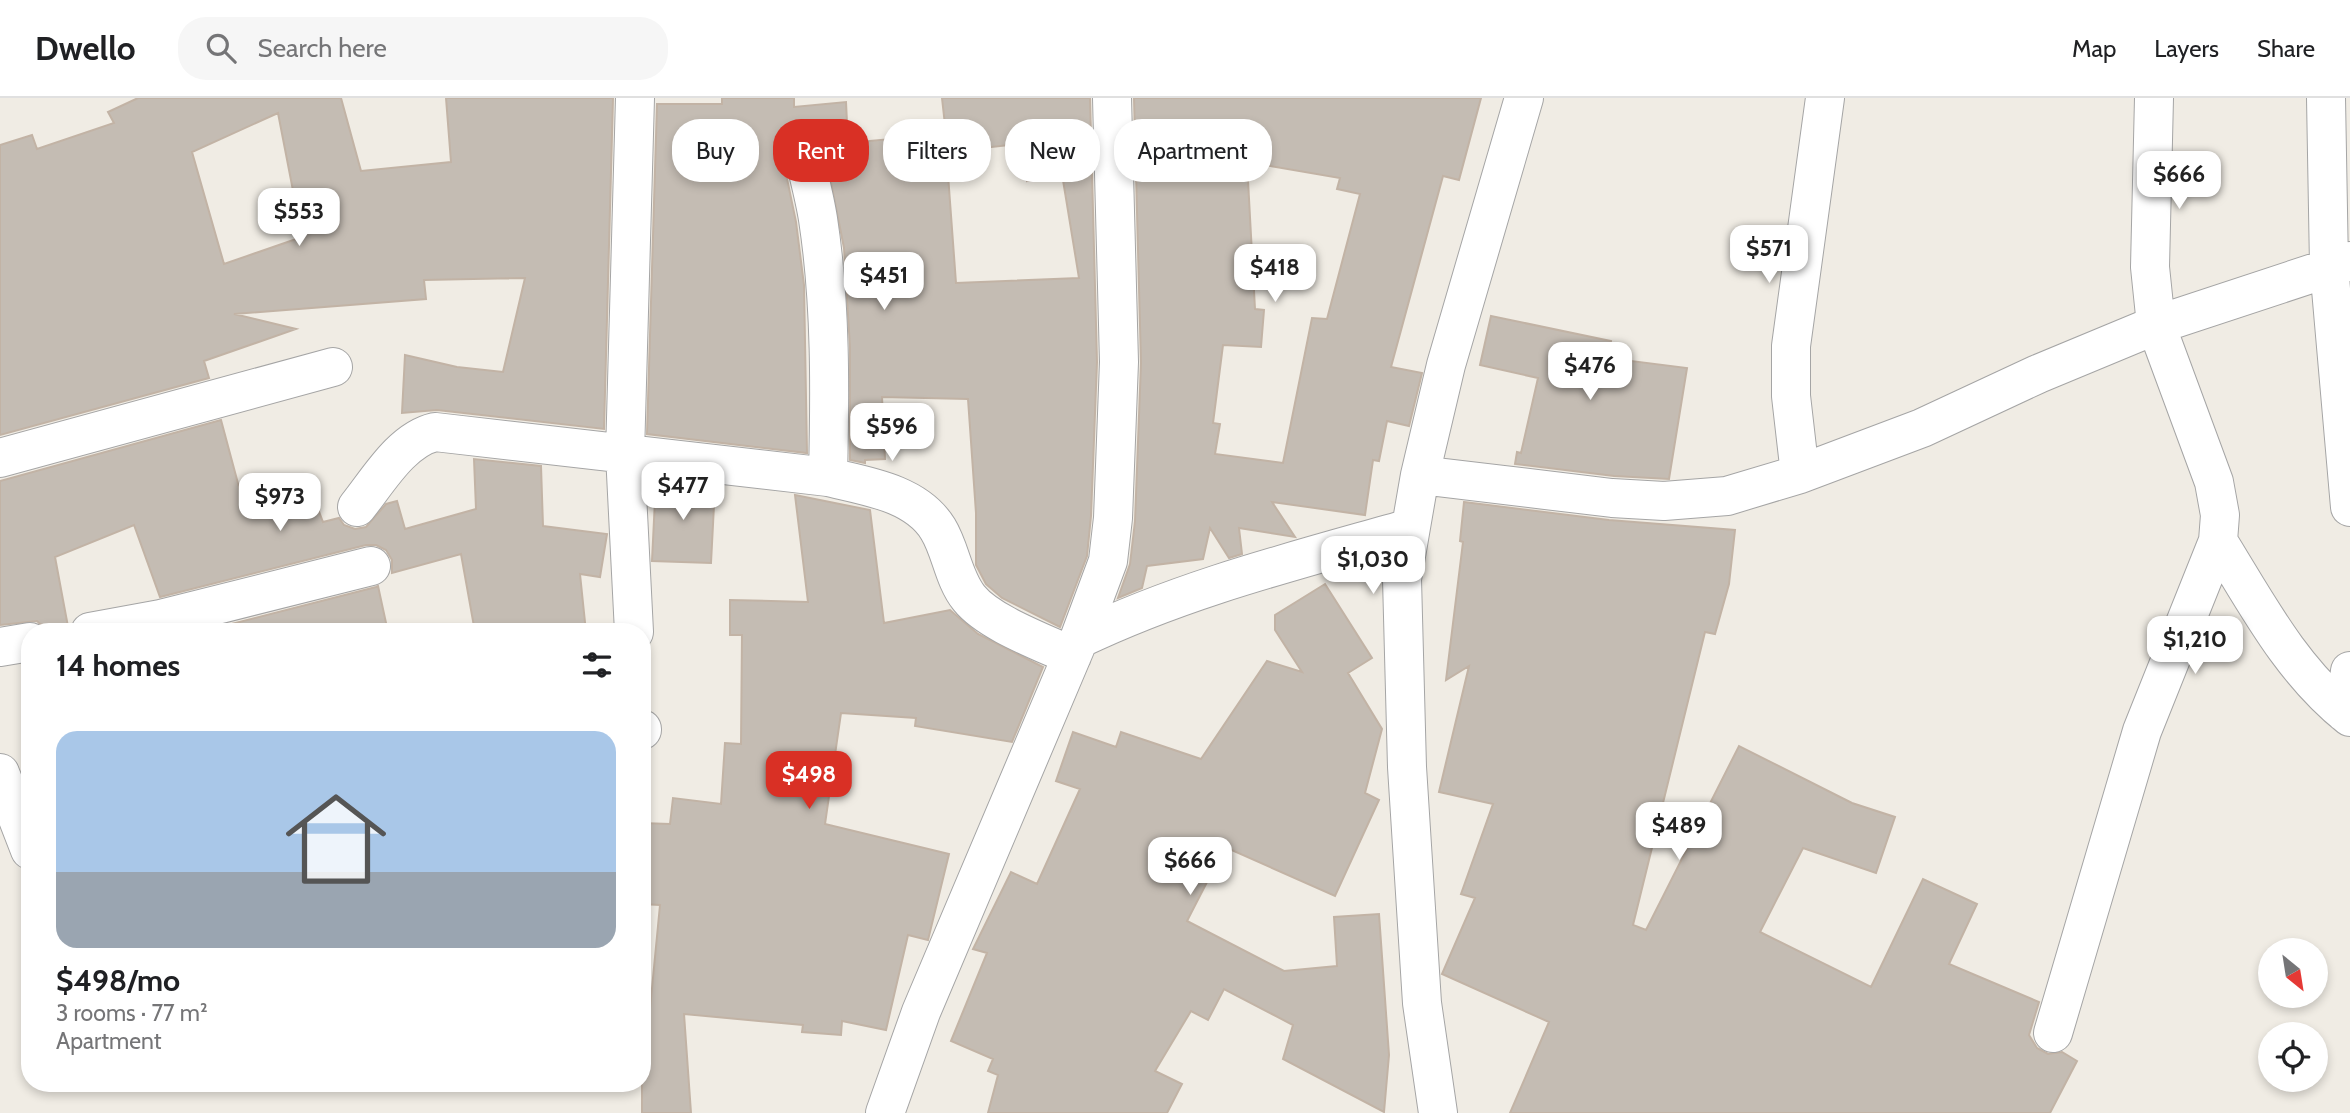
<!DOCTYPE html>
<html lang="en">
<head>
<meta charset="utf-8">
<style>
	:root { --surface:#fff; --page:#f6f6f6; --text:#202124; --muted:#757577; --line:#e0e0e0; --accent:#d93025 }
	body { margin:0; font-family:Cabin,sans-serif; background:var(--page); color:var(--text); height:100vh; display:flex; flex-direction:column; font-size:26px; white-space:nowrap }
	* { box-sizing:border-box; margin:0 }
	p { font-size:23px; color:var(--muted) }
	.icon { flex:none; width:38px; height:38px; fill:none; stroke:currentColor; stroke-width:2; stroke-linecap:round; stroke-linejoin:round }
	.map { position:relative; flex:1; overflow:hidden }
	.drawer { position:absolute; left:21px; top:525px; width:630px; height:469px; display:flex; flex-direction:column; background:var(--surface); border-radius:28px; box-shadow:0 4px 10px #0003 }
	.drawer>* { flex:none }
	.banner { position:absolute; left:672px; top:21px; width:665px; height:63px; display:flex; gap:14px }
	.needle { width:46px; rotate:150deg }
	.controls { position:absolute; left:2258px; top:840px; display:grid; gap:14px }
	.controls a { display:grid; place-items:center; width:70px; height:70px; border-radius:50%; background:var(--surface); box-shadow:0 4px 10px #0003; font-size:35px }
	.price { position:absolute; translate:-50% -60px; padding:0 16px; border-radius:14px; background:#fff; color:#222; font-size:23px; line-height:46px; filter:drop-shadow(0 2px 4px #0008) }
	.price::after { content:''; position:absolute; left:50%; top:42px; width:21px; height:16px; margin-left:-10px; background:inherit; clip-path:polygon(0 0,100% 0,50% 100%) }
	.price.on { background:var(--accent); color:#fff }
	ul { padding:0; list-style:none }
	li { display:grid; align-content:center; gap:14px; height:371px; padding:0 35px }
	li+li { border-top:2px solid var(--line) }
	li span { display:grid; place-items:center; height:217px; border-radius:21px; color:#555 }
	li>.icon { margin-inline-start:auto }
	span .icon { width:126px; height:126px; fill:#fffc; stroke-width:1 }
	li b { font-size:30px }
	h2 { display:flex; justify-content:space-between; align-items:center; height:84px; padding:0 35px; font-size:30px }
	.tag { padding:0 24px; border-radius:28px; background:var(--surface); box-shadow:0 4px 10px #0003; font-size:24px; line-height:63px }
	.tag.on { background:var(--accent); color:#fff }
	header { display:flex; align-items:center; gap:42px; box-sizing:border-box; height:98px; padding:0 35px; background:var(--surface); border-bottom:2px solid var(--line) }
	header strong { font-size:33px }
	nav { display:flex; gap:38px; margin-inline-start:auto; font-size:24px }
	.search { width:490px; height:63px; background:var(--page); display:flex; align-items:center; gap:18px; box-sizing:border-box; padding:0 24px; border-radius:28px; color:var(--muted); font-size:26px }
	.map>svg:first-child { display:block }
	.building { fill:#c4bcb3; stroke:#c2b3a5; stroke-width:2; fill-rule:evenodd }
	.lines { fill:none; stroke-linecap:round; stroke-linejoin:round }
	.street-casing { stroke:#a5a5a5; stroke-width:40 }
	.street { stroke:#fff; stroke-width:38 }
</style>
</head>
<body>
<header>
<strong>Dwello</strong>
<div class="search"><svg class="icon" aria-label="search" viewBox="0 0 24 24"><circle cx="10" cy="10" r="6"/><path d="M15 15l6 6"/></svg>Search here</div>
<nav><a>Map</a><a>Layers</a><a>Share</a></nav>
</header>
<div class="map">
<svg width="2350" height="1015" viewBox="0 0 2350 1015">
	<rect width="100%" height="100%" fill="#f0ece4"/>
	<path class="building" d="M138 0H341L361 73 451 64 446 0H613L604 331 437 312 402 315 405 257 457 269 503 274 525 180 424 182 426 201 234 216 296 231 204 263 209 280 0 337V47L32 37 37 51 114 25 108 14ZM278 15 302 139 224 166 192 54Z
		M722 0H794V9L846 4 848 45 945 36 956 185 1079 180 1062 76 1027 83 1018 46 948 54 942 0H1090L1097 264 1091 418 1087 458 1060 529 1002 500 986 486 976 467V415L968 301 882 299 885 361 865 362V365L850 362V250L844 150 822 39 818 29 809 23 797 22 787 26 781 35 780 47 796 124 804 187 807 355 647 336 657 6H722Z
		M1134 0H1481L1459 82 1443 78 1391 269 1422 275 1409 328 1387 323 1379 363 1373 362 1365 417 1272 404 1295 439 1239 430 1242 456 1229 460 1210 430 1203 461 1147 468 1142 490 1118 500 1130 466 1135 423 1141 265ZM1247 64 1340 80 1337 91 1360 96 1327 221 1312 220 1283 365 1215 356 1220 326 1213 325 1223 247 1261 249 1264 212 1255 211Z
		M1491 218 1611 243 1607 260 1687 270 1669 381 1614 378 1515 366 1517 354 1521 355 1538 280 1480 267Z
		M221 322 247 419 277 408 278 412 313 398 323 424 339 420 344 427 355 431 366 429 386 406 397 403 405 431 476 411 474 361 541 368 543 428 607 436 600 479 580 476 586 534H475L461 456 392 475V462L386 452 376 447H366L160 499 134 427 55 459 69 534H49L37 523 0 527V383Z
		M656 381 715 388 711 465 652 463Z
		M795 397 870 412 884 525 950 512 978 536 1043 569 1012 644 915 628 916 620 841 615 825 726 949 756 928 842 908 837 886 932 842 923 841 937 802 934 803 927 684 916 691 1015H642V953H646L660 807 642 806V725L670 726 673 700 721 706 725 645 741 646 742 537H730V502L808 504Z
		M1464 404 1609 422 1735 432 1729 486 1715 536 1705 534 1633 827 1646 832 1739 648 1852 705 1895 719 1876 775 1803 750 1760 834 1871 889 1923 781 1977 806 1949 866 2039 904 2029 937 2037 950 2048 956 2062 954 2077 963 2050 1015H1510L1549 924 1442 876 1475 800 1461 796 1493 706 1439 694 1469 568 1446 582 1463 444 1460 443Z
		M1325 486 1372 560 1348 575 1382 631 1365 695 1379 702 1335 798 1225 749 1187 823 1284 873 1337 868 1334 819 1379 816 1389 957 1384 1014 1283 961 1293 927 1224 891 1208 922 1191 913 1155 973 1182 986 1167 1015H988L998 977 988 973 993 961 951 943 987 855 973 851 1011 774 1037 786 1080 691 1056 683 1073 634 1116 649 1121 634 1201 661 1267 563 1302 574 1275 532V517Z
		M378 488 388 534H200L376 489Z"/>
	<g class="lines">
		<defs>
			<path id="street" d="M2326 0 2329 168 2350 409
				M801 43C806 69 814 95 818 121 831 206 830 294 828 379
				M0 360 333 269
				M1800 376 1791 298V248L1825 0
				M1420 377 1612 400 1664 403 1727 398 1800 376 1922 330 2038 276 2156 227 2350 163
				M357 409C378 383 401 342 435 334L828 379C866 388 916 395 938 431 951 452 953 480 969 500 989 525 1042 544 1072 558
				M2218 443C2257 506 2291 572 2350 619
				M90 534 161 521 371 468
				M634 534 625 356 635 0
				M1079 541C1185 490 1298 462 1410 430
				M0 549 30 544
				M2345 615 2350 573
				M642 631V632
				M0 675 30 752
				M2053 935 2142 633 2218 443 2220 417 2214 384 2156 227 2150 169 2154 0
				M885 1015 921 914 1079 541 1108 463 1113 420 1119 264 1112 0
				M1438 1015 1422 905 1407 669 1402 481 1420 377 1446 267 1524 0"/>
		</defs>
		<use href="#street" class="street-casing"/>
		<use href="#street" class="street"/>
	</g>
</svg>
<div class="controls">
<a><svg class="needle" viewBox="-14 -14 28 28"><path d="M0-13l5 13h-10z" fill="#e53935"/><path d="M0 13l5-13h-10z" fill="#757577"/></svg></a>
<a><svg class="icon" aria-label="locate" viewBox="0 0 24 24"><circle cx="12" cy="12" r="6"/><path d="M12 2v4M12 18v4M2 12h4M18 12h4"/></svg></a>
</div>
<b class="price" style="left:2179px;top:113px">$666</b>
<b class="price" style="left:299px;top:150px">$553</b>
<b class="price" style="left:1769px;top:187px">$571</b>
<b class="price" style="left:1275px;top:206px">$418</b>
<b class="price" style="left:884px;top:214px">$451</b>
<b class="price" style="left:1590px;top:304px">$476</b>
<b class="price" style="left:892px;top:365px">$596</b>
<b class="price" style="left:683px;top:424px">$477</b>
<b class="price" style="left:280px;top:435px">$973</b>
<b class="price" style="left:1373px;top:498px">$1,030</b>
<b class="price" style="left:2195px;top:578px">$1,210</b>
<b class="price on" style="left:809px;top:713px">$498</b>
<b class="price" style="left:1679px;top:764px">$489</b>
<b class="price" style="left:1190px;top:799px">$666</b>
<div class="banner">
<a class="tag">Buy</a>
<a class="tag on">Rent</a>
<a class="tag">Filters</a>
<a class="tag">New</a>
<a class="tag">Apartment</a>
</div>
<section class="drawer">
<h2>14 homes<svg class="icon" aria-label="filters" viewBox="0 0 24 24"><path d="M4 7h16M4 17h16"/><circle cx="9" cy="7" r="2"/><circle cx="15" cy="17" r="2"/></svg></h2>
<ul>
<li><span style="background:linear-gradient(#a9c7e8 65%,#9aa5b1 0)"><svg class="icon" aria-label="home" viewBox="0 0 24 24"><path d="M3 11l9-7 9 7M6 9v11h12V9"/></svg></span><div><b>$498/mo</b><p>3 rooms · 77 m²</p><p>Apartment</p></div></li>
</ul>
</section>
</div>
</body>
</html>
